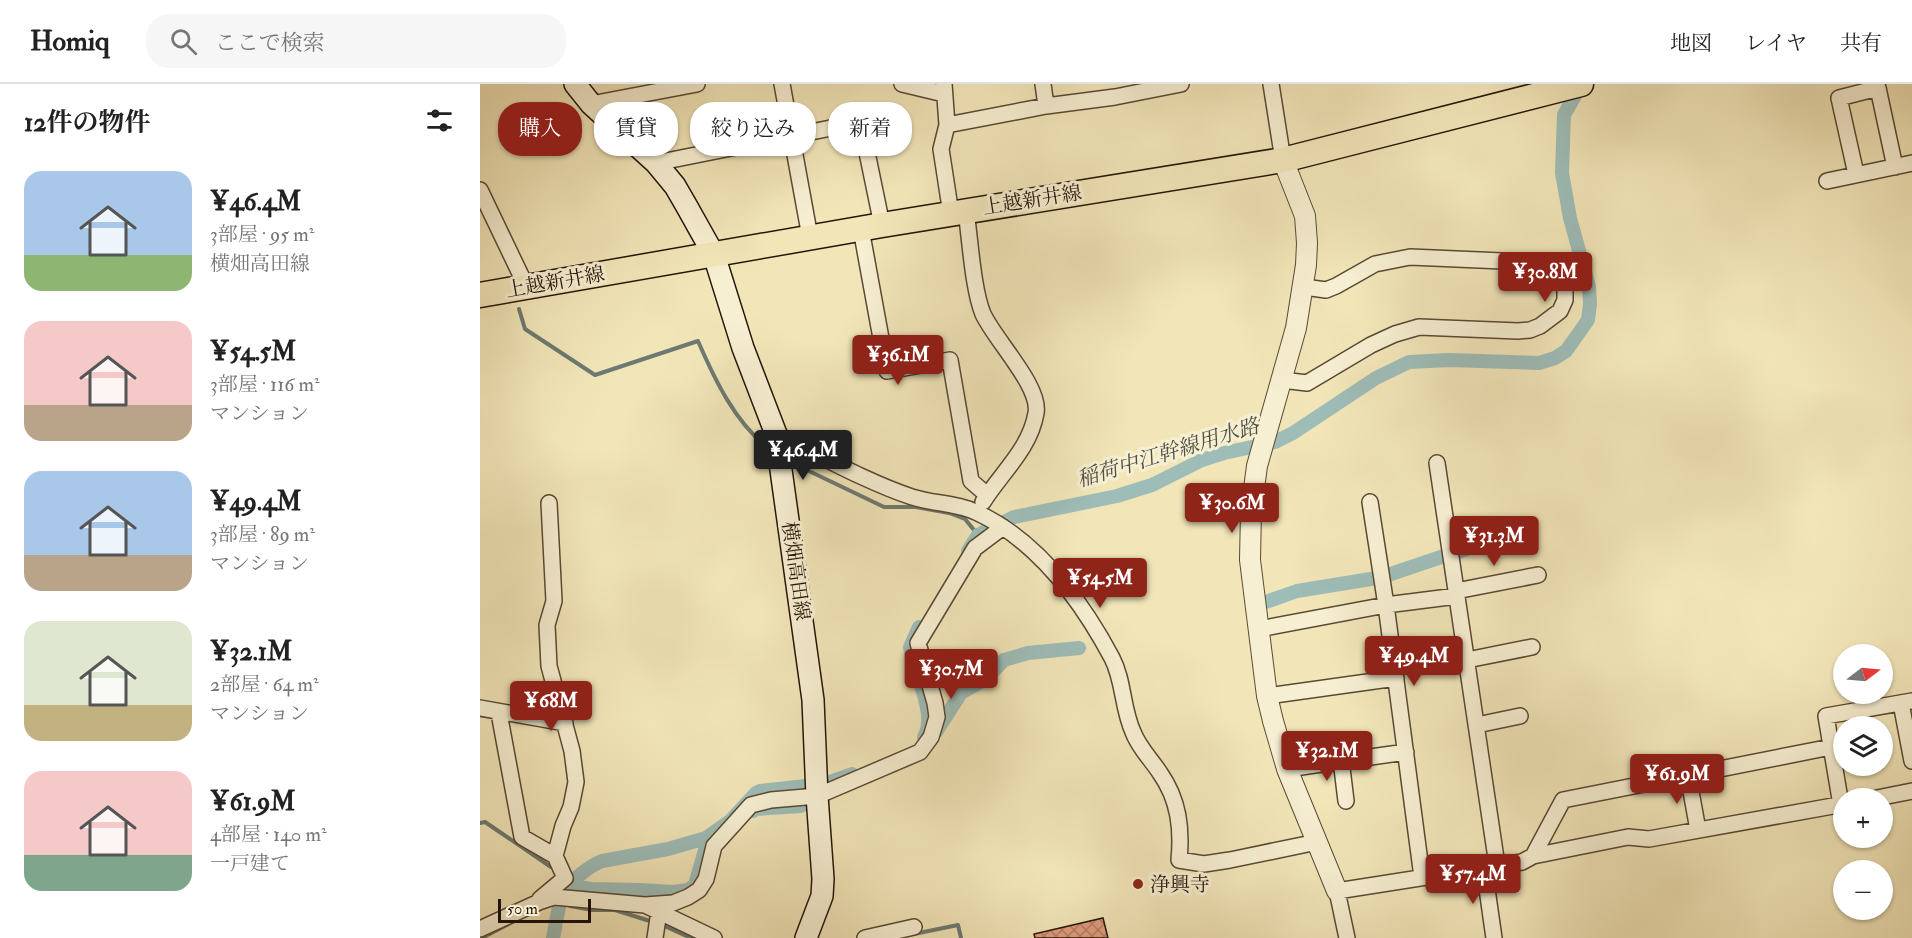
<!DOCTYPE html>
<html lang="ja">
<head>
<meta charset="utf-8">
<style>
	:root { --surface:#fff; --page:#f6f6f6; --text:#222; --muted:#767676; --line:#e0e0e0; --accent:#8f2418 }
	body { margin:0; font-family:"IM FELL Double Pica","Noto Serif JP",serif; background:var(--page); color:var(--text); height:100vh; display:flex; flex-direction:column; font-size:22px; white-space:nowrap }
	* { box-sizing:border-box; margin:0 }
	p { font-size:20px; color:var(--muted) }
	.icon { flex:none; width:33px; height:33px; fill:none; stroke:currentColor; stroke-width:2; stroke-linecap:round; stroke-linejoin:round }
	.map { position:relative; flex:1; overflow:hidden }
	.sheet { display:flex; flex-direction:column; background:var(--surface); width:480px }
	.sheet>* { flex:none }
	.guide { position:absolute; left:18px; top:18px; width:570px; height:54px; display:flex; gap:12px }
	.needle { width:39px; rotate:74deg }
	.tools { position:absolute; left:1353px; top:560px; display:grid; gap:12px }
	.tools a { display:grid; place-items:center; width:60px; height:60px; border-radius:50%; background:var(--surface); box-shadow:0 2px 4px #0004; font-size:30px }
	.scale { position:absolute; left:18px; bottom:15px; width:93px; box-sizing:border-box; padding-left:6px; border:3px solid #241508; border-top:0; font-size:16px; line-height:21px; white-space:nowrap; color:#241508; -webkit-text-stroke:4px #f7efd2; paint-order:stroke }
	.price { position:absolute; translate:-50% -51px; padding:0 14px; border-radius:6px; background:var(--accent); color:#fff; font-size:20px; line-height:39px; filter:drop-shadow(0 2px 3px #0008) }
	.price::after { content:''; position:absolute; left:50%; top:36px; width:18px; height:14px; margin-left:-9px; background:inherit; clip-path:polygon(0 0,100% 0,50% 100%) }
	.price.active { background:#222; color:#fff }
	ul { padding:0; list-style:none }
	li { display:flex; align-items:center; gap:18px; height:150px; padding:0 24px }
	li span { display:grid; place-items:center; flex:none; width:168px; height:120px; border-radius:18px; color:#555 }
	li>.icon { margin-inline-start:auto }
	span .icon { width:72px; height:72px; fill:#fffc; stroke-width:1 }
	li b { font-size:26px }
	h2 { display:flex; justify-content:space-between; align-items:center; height:72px; padding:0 24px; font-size:26px }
	.chip { padding:0 21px; border-radius:24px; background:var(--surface); box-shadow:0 2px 4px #0004; font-size:21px; line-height:54px }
	.chip.active { background:var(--accent); color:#fff }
	header { display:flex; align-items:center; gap:36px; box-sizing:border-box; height:84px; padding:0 30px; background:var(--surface); border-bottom:2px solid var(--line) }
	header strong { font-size:28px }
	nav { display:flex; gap:33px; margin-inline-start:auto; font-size:21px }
	.search { width:420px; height:54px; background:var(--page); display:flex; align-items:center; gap:15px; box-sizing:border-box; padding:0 21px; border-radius:24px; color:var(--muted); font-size:22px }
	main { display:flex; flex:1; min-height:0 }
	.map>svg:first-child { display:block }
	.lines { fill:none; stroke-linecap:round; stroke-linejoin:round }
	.stream { stroke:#6d7a72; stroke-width:4 }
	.canal { stroke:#9ebdb8; stroke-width:14 }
	.building { fill:url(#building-cross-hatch); stroke:#241508; stroke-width:1.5 }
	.minor-casing { stroke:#584934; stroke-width:18 }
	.tertiary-casing { stroke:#584934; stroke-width:22 }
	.secondary-casing { stroke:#241508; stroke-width:24 }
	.primary-casing { stroke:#241508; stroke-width:27 }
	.minor { stroke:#f7efd2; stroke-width:15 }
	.tertiary { stroke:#f7efd2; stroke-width:20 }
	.secondary { stroke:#f7efd2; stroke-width:21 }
	.primary { stroke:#f2e6b9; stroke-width:24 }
	.poi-dot { fill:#8f2418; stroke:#f7efd2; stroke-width:2 }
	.labels { text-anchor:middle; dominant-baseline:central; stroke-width:6; stroke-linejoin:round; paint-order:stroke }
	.street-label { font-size:20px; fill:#241508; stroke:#f7efd2 }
	.poi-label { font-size:20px; fill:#241508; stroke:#f7efd2; text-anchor:start }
	.water-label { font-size:21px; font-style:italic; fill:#4f5046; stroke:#f7efd2 }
</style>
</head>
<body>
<header>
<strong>Homiq</strong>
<div class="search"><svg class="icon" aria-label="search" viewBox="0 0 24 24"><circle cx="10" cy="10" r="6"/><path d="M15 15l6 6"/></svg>ここで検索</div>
<nav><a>地図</a><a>レイヤ</a><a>共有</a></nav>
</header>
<main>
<section class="sheet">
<h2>12件の物件<svg class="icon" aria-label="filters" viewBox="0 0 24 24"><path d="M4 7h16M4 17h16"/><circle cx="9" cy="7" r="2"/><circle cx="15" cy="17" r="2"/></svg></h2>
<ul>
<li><span style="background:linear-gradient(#a9c7e8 70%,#8fb573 0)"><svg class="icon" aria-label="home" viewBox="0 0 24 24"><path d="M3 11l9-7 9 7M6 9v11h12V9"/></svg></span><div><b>¥46.4M</b><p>3部屋 · 95 m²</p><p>横畑高田線</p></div></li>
<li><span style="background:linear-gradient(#f6c9c9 70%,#b9a48a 0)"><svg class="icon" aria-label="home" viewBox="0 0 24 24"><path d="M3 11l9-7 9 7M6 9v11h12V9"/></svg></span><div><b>¥54.5M</b><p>3部屋 · 116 m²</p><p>マンション</p></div></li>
<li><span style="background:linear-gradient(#a9c7e8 70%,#b9a48a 0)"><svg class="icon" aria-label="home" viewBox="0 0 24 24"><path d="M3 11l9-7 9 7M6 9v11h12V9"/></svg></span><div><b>¥49.4M</b><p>3部屋 · 89 m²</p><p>マンション</p></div></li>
<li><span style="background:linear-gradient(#dfe7d0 70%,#c2b280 0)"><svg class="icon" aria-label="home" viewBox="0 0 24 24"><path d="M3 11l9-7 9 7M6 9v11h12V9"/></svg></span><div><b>¥32.1M</b><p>2部屋 · 64 m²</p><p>マンション</p></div></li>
<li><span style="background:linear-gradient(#f6c9c9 70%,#7fa58c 0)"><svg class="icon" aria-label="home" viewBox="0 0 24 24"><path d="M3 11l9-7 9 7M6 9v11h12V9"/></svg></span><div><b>¥61.9M</b><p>4部屋 · 140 m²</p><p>一戸建て</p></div></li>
</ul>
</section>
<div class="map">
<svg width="1432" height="854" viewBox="0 0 1432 854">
	<defs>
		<pattern id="building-cross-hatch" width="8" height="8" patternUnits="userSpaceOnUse" patternTransform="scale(1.5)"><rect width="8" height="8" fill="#df9c7d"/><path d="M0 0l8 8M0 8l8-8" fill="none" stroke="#b57e64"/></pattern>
	</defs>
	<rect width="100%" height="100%" fill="#f2e6b9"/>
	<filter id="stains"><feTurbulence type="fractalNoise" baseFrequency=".00333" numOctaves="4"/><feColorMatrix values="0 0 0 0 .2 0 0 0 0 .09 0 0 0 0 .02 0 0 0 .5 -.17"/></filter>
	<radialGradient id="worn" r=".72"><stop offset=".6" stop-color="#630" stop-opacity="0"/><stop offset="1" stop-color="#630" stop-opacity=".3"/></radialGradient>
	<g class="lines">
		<path class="stream" d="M39 225 45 245 115 291 218 257C234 294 256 341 290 365
			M306 376 404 423H436L469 429 485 435 498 451
			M0 739 5 738 71 783
			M88 794 98 803
			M90 822 112 826H135L173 838
			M180 840 211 854
			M434 850 478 841 481 854
			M2 854 36 836"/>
		<path class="canal" d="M488 467 498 451 534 433 637 412 672 401 722 376 744 369 795 358 813 349 896 294 929 278 969 276 1059 279 1075 274 1086 267 1108 236 1110 220 1109 203 1090 134 1082 89 1084 31 1101 1
			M973 470 1003 459
			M905 492 967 471
			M780 520 817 507 897 494
			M439 543 430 563C433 589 458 629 444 653
			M456 648 481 609 506 595 524 576 548 569 599 564
			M273 727 276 725 321 722
			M98 803 111 805 161 806 192 808 208 806 215 801 225 766
			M73 854C76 841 78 818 85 807 92 796 109 782 122 777L188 765 226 754 250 737 276 709 280 707 344 700 372 690"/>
	</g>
	<path class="building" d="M623 834 628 854H555L554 850Z"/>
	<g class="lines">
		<defs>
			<path id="minor" d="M302 0 330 153
				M422 0 464 10
				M464 0 467 41
				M563 0 566 22
				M791 0 803 76
				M111 20 217 0
				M176 79 371 40 383 49 402 141
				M1376 90 1359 14 1398 4 1415 83
				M1347 97 1432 79
				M0 106 46 202
				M486 127C490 155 493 206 503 230 515 256 561 303 556 329 550 365 521 389 503 418
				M471 130 461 65 467 41 566 22 635 13 701 0
				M381 145 407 287 470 276 491 397 507 411
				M802 296 827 299 891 261 915 250 939 243 1038 247 1050 246 1060 242 1080 227 1085 216V204L1083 194 1080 186 1071 179 930 173 895 180 856 202 846 206 824 203
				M296 350C339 371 387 398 432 413 454 420 478 419 498 429 559 458 601 516 632 574 644 597 642 624 653 648 659 664 671 675 680 689 699 716 702 745 699 776L724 780 750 776 837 758
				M957 379 1017 781
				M890 418 906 521 942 793
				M976 507 1058 491
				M779 545 906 521 977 512
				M987 576 1052 563
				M787 612 916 594
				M1421 619 1432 677
				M0 624 85 639
				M19 629 42 753 75 772 83 742 91 723 96 698 92 667 69 582 67 541 74 517 69 419
				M997 641 1040 632
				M861 676 866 717
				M807 685 926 668
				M1208 691 1218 746
				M1397 714 1432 707
				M1361 721 1346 632 1432 617
				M1053 772 1083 716 1351 663
				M1004 784 1014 854
				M60 815 85 794 75 772
				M167 822 234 854
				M0 845 59 818 74 813 165 821 193 819 208 813 219 806 226 795 234 762 271 721 291 716 337 712 440 668 451 653 457 633 455 619 438 559 495 464 523 443
				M175 854 179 827
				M385 854 434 843
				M867 854 857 807 1042 778 1053 772 1148 753 1169 755 1364 720"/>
			<path id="tertiary" d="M803 76 825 132 827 159 826 181 816 244 777 382 771 427 770 476 787 612 793 637 807 685 857 807"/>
			<path id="secondary" d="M95 0 111 20 176 79 195 102 206 121 234 171 263 264 296 350 333 616 337 712 343 795 342 812 326 854"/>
			<path id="primary" d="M0 211 402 141 803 76 1101 0"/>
		</defs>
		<use href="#minor" class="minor-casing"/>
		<use href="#tertiary" class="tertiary-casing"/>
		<use href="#secondary" class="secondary-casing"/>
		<use href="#primary" class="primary-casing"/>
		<use href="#minor" class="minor"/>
		<use href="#tertiary" class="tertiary"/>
		<use href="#secondary" class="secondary"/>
		<use href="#primary" class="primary"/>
	</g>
	<circle class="poi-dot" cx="658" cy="800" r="6"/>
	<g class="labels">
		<g class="street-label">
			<text transform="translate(552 116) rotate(-9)">上越新井線</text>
			<text transform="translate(75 198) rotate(-10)">上越新井線</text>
			<text transform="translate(316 487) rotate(82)">横畑高田線</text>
		</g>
		<g class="poi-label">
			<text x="670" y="800">浄興寺</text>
		</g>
		<g class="water-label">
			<text transform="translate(688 369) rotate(-17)">稲荷中江幹線用水路</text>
		</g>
	</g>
	<rect width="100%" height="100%" filter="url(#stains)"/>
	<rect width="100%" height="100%" fill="url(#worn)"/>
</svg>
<div class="tools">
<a><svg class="needle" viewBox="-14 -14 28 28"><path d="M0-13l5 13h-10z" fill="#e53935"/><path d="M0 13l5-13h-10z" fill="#767676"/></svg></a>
<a><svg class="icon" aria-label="layers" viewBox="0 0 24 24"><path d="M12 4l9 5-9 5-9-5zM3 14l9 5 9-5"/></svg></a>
<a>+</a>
<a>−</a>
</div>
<div class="scale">50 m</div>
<b class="price" style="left:1065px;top:219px">¥30.8M</b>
<b class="price" style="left:418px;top:302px">¥36.1M</b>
<b class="price active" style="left:323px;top:397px">¥46.4M</b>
<b class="price" style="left:752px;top:450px">¥30.6M</b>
<b class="price" style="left:1014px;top:483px">¥31.3M</b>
<b class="price" style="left:620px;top:525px">¥54.5M</b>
<b class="price" style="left:934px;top:603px">¥49.4M</b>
<b class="price" style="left:471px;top:616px">¥30.7M</b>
<b class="price" style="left:71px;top:648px">¥68M</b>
<b class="price" style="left:847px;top:698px">¥32.1M</b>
<b class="price" style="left:1197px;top:721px">¥61.9M</b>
<b class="price" style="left:993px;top:821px">¥57.4M</b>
<div class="guide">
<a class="chip active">購入</a>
<a class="chip">賃貸</a>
<a class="chip">絞り込み</a>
<a class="chip">新着</a>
</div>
</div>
</main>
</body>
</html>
